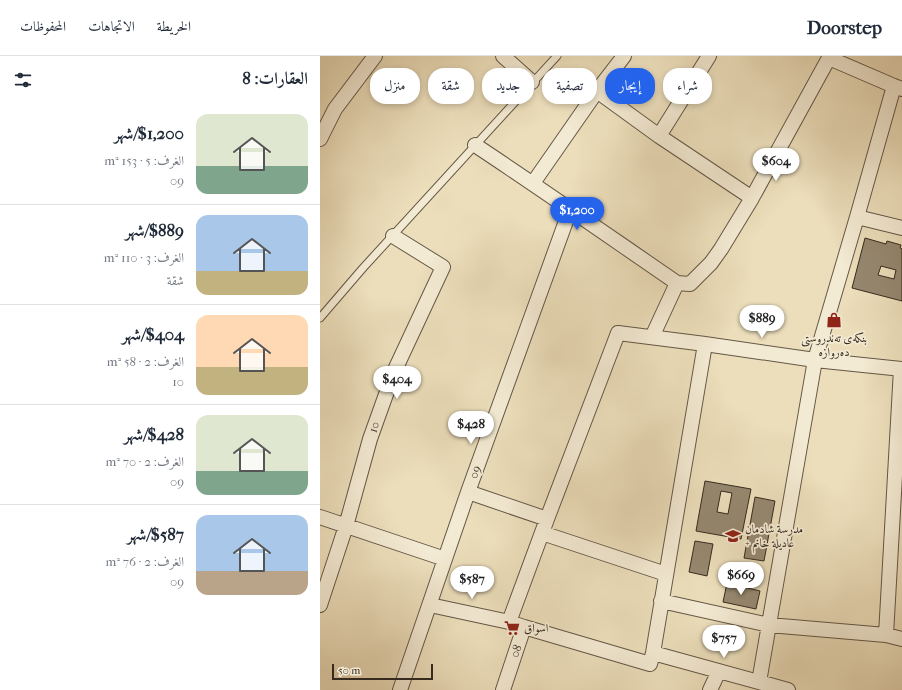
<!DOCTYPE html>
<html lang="ar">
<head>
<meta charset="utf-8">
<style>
	:root { --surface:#fff; --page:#f2f2f3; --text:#1f2937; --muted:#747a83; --line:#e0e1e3; --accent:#2563eb }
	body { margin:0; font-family:"IM FELL French Canon",Amiri,serif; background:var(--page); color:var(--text); direction:rtl; height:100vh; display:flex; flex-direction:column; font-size:15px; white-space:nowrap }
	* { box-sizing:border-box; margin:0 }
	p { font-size:13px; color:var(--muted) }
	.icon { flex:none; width:22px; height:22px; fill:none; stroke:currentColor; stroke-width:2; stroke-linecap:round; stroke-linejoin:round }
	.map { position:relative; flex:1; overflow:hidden; direction:ltr }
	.side { display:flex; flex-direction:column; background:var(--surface); width:320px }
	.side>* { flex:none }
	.top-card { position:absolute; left:12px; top:12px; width:380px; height:36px; direction:rtl; display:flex; gap:8px }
	.scale { position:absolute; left:12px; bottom:10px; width:101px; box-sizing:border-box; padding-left:4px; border:2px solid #372a1f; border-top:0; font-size:11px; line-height:14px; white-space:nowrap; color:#372a1f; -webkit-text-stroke:3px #f3ead3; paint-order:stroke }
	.price { position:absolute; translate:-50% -34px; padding:0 9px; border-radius:14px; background:#fff; color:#222; font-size:13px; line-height:26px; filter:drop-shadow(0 1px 2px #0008) }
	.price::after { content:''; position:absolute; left:50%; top:24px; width:12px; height:9px; margin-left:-6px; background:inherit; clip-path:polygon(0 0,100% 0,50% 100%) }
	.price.on { background:var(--accent); color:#fff }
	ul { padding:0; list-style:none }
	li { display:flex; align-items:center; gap:12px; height:100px; padding:0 12px }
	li+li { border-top:1px solid var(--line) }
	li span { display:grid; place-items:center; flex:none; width:112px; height:80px; border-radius:12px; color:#555 }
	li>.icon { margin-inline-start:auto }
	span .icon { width:48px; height:48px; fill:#fffc; stroke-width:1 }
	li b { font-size:17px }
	h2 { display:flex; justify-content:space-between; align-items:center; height:48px; padding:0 12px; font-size:17px }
	.chip { padding:0 14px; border-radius:16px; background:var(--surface); box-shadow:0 2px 6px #0003; font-size:14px; line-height:36px }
	.chip.on { background:var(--accent); color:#fff }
	header { display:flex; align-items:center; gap:24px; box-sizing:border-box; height:56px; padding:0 20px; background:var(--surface); border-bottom:1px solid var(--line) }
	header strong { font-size:19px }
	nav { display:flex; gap:22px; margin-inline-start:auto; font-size:14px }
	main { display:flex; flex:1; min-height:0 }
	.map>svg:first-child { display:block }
	.building { fill:#958870; stroke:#372a1f; fill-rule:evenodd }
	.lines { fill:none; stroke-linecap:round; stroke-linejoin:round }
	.lane-casing { stroke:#645746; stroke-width:9 }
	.street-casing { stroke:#645746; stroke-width:16 }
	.lane { stroke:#f3ead3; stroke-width:7 }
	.street { stroke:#f3ead3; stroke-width:14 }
	.labels { text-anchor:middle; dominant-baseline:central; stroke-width:3.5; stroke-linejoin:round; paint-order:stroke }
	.poi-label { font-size:12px; fill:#372a1f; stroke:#f3ead3; text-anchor:start }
	.street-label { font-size:12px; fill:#372a1f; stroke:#f3ead3 }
</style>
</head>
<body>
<header>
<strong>Doorstep</strong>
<nav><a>الخريطة</a><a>الاتجاهات</a><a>المحفوظات</a></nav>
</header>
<main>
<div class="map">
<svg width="582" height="634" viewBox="0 0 582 634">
	<rect width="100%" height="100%" fill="#ecdebb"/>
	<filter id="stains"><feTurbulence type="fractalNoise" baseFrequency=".005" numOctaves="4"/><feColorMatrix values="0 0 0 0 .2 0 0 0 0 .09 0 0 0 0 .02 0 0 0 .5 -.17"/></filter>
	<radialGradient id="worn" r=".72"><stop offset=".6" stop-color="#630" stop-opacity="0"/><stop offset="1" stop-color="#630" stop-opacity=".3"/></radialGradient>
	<path class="building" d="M545 182 566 188 567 185 581 189 580 192 582 193V245L532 232ZM561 210 576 214 574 223 558 219Z
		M385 425 431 433 421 483 376 475ZM401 435 412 437 408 458 397 456Z
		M435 441 455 445 444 505 424 502Z
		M375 485 393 488 387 520 369 516Z
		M407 527 440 535 436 553 403 546Z"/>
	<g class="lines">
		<defs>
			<path id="lane" d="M0 262 43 212 237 0"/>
			<path id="street" d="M183 0 212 26
				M509 2 574 30 582 33
				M277 35 339 80 432 142
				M339 80 389 0
				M0 83 15 53 55 0
				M155 89C223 134 290 181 357 227L370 228 391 207 401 193 432 142 510 0
				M213 127 277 35 304 0
				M537 161 582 172
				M332 281 357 227
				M148 436 227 463
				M0 461 125 503
				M222 477 346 518
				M341 545 449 569 566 579 582 583
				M0 549 26 470 50 383 74 316 123 211 73 180
				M110 549 189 566 204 571 183 634
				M189 566 227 463 298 277 385 288 495 304 582 313
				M204 571 330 608 333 597 385 288
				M566 579 581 313
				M333 597 468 634
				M439 626 495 304 537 161 574 30
				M80 634 148 436 250 154
				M390 634 399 615"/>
		</defs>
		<use href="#lane" class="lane-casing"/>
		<use href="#street" class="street-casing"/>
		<use href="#lane" class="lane"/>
		<use href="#street" class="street"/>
	</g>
	<defs>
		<symbol id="shop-bare" viewBox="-9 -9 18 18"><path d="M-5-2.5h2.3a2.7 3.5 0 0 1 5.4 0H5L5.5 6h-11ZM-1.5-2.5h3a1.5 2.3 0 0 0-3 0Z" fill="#8f2418" stroke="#f3ead3" stroke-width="2.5" paint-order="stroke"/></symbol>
		<symbol id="school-bare" viewBox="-9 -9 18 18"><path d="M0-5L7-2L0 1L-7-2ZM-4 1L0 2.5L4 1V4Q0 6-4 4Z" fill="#8f2418" stroke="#f3ead3" stroke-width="2.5" paint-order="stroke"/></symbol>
		<symbol id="supermarket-bare" viewBox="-9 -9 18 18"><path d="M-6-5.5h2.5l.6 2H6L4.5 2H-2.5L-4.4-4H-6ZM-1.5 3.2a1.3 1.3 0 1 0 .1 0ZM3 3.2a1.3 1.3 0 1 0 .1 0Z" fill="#8f2418" stroke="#f3ead3" stroke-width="2.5" paint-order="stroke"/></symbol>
	</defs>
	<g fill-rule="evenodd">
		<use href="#shop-bare" x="503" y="253" width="22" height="22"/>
		<use href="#school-bare" x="402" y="469" width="22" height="22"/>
		<use href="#supermarket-bare" x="181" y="561" width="22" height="22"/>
	</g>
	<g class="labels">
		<g class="poi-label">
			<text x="514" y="282" text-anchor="middle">بنکەی تەندروستی<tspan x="514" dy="14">دەروازە</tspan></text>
			<text x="425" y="473">مدرسة شادمان<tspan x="425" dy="14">+ عاديلة خانم</tspan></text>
			<text x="204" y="572">اسواق</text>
		</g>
		<g class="street-label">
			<text transform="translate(54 371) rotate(-70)">10</text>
			<text transform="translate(155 416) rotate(-70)">09</text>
			<text transform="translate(196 595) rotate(-72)">08</text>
		</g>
	</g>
	<rect width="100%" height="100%" filter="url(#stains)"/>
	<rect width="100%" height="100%" fill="url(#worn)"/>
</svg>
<div class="scale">50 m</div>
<b class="price" style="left:456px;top:126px">$604</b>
<b class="price on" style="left:257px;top:175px">$1,200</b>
<b class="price" style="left:442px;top:283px">$889</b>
<b class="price" style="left:77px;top:344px">$404</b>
<b class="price" style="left:151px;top:389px">$428</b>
<b class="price" style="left:421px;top:540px">$669</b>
<b class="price" style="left:152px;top:544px">$587</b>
<b class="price" style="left:404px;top:603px">$757</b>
<div class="top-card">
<a class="chip">شراء</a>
<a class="chip on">إيجار</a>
<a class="chip">تصفية</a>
<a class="chip">جديد</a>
<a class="chip">شقة</a>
<a class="chip">منزل</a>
</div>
</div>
<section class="side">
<h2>العقارات: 8<svg class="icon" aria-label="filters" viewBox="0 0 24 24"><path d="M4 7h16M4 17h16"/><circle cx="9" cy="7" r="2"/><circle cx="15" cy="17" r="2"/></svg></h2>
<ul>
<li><span style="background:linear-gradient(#dfe7d0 65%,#7fa58c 0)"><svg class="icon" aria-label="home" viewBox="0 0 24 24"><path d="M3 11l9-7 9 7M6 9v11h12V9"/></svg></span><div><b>$1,200/شهر</b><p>الغرف: 5 · 153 m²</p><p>09</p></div></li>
<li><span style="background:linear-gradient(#a9c7e8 70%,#c2b280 0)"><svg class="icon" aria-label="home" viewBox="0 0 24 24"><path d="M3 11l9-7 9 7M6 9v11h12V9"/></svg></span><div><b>$889/شهر</b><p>الغرف: 3 · 110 m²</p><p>شقة</p></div></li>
<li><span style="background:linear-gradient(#ffd9b3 65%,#c2b280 0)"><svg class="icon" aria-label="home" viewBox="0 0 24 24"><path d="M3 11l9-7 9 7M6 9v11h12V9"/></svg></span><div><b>$404/شهر</b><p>الغرف: 2 · 58 m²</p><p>10</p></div></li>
<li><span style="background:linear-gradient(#dfe7d0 70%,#7fa58c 0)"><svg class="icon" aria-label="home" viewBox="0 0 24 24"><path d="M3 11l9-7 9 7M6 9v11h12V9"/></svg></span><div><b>$428/شهر</b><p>الغرف: 2 · 70 m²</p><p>09</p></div></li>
<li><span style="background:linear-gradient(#a9c7e8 70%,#b9a48a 0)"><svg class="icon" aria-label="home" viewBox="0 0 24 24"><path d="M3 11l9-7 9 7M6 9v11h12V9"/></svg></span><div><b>$587/شهر</b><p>الغرف: 2 · 76 m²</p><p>09</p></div></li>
</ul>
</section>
</main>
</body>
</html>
